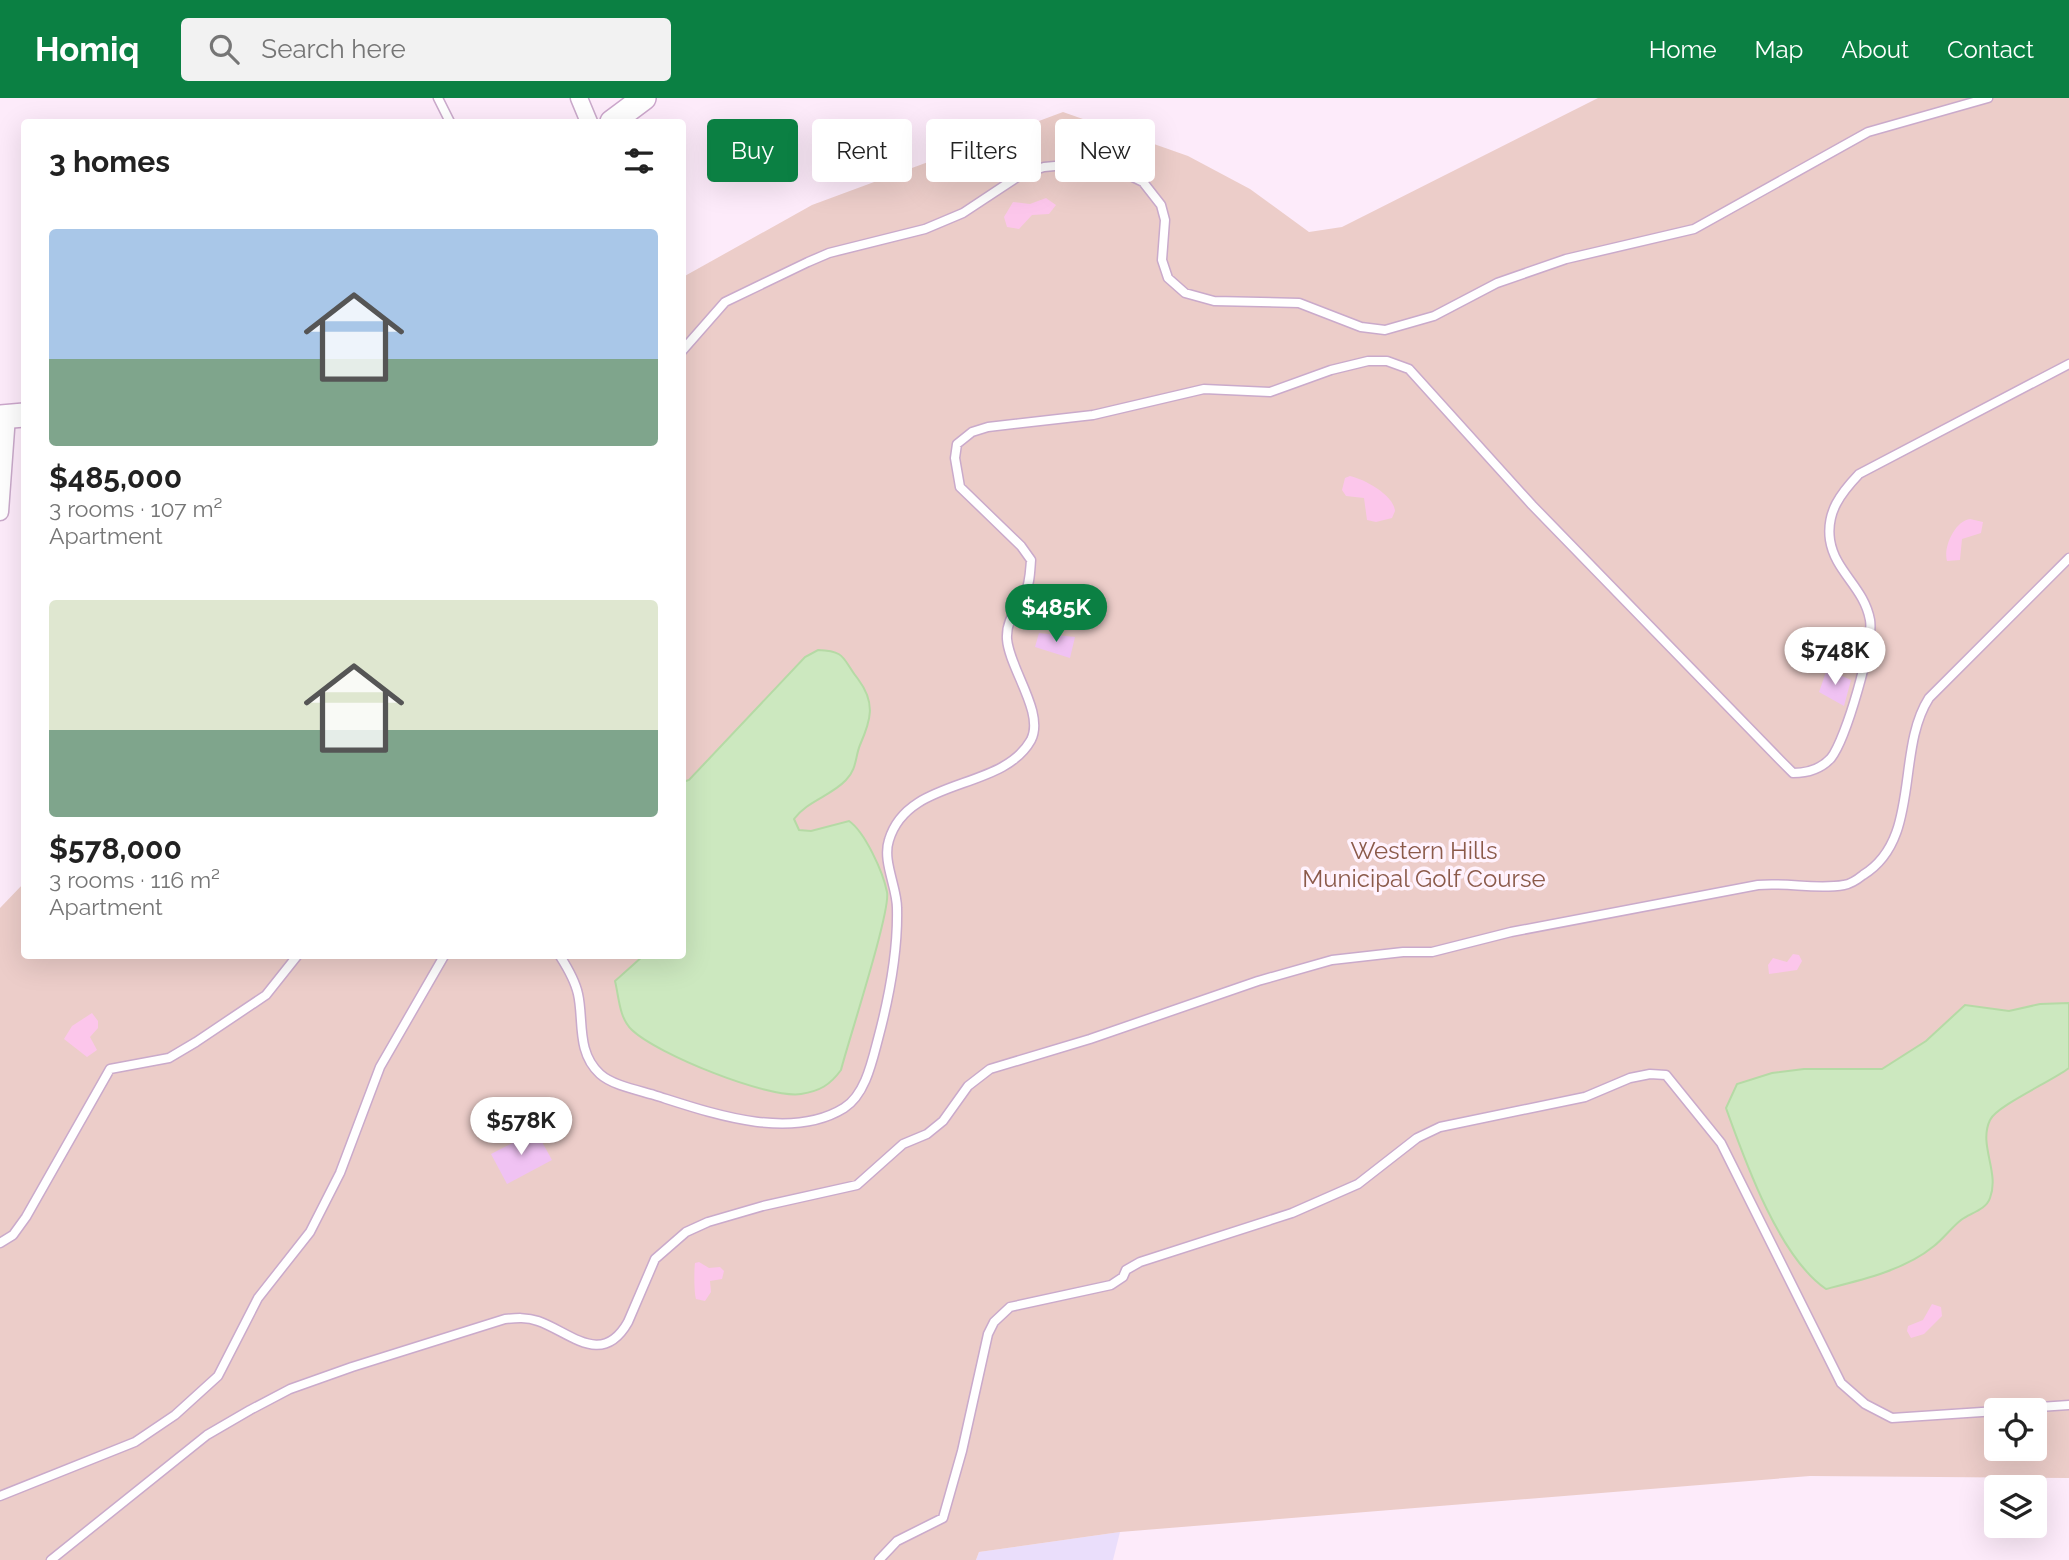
<!DOCTYPE html>
<html lang="en">
<head>
<meta charset="utf-8">
<style>
	:root { --surface:#fff; --page:#f2f2f2; --text:#222; --muted:#767676; --accent:#0b8043 }
	body { margin:0; font-family:Raleway,sans-serif; background:var(--page); color:var(--text); height:100vh; display:flex; flex-direction:column; font-size:26px; white-space:nowrap }
	* { box-sizing:border-box; margin:0 }
	p { font-size:23px; color:var(--muted) }
	.icon { flex:none; width:38px; height:38px; fill:none; stroke:currentColor; stroke-width:2; stroke-linecap:round; stroke-linejoin:round }
	.map { position:relative; flex:1; overflow:hidden }
	.sheet { position:absolute; left:21px; top:21px; width:665px; height:840px; display:flex; flex-direction:column; background:var(--surface); border-radius:7px; box-shadow:0 7px 28px #0002 }
	.sheet>* { flex:none }
	.hud { position:absolute; left:707px; top:21px; width:665px; height:63px; display:flex; gap:14px }
	.buttons { position:absolute; left:1984px; top:1300px; display:grid; gap:14px }
	.buttons a { display:grid; place-items:center; width:63px; height:63px; border-radius:7px; background:var(--surface); box-shadow:0 7px 28px #0002; font-size:35px }
	.price { position:absolute; translate:-50% -60px; padding:0 16px; border-radius:24px; background:#fff; color:#222; font-size:23px; line-height:46px; filter:drop-shadow(0 2px 4px #0008) }
	.price::after { content:''; position:absolute; left:50%; top:42px; width:21px; height:16px; margin-left:-10px; background:inherit; clip-path:polygon(0 0,100% 0,50% 100%) }
	.price.on { background:var(--accent); color:#fff }
	ul { padding:0; list-style:none }
	li { display:grid; align-content:center; gap:14px; height:371px; padding:0 28px }
	li span { display:grid; place-items:center; height:217px; border-radius:7px; color:#555 }
	li>.icon { margin-inline-start:auto }
	span .icon { width:126px; height:126px; fill:#fffc; stroke-width:1 }
	li b { font-size:30px }
	h2 { display:flex; justify-content:space-between; align-items:center; height:84px; padding:0 28px; font-size:30px }
	.chip { padding:0 24px; border-radius:7px; background:var(--surface); box-shadow:0 7px 28px #0002; font-size:24px; line-height:63px }
	.chip.on { background:var(--accent); color:#fff }
	header { display:flex; align-items:center; gap:42px; box-sizing:border-box; height:98px; padding:0 35px; background:var(--accent); color:#fff }
	header strong { font-size:33px }
	nav { display:flex; gap:38px; margin-inline-start:auto; font-size:24px }
	.search { width:490px; height:63px; background:var(--page); display:flex; align-items:center; gap:18px; box-sizing:border-box; padding:0 24px; border-radius:7px; color:var(--muted); font-size:26px }
	.map>svg:first-child { display:block }
	.medical { fill:#eadefb }
	.green { fill:#eccdc9; fill-rule:evenodd }
	.sand { fill:#fcc6eb }
	.water { fill:#cce8bf; stroke:#b5daa5; stroke-width:2 }
	.building { fill:#f0c2f3 }
	.lines { fill:none; stroke-linecap:round; stroke-linejoin:round }
	.lane-casing { stroke:#caaacb; stroke-width:11 }
	.street-casing { stroke:#caaacb; stroke-width:19 }
	.secondary-casing { stroke:#cca7cc; stroke-width:26 }
	.lane { stroke:#fff; stroke-width:8 }
	.street { stroke:#fff; stroke-width:16 }
	.secondary { stroke:#fff; stroke-width:23 }
	.labels { text-anchor:middle; dominant-baseline:central; stroke-width:7; stroke-linejoin:round; paint-order:stroke }
	.park-label { font-size:24px; fill:#8b5a4a; stroke:#fff2fd }
</style>
</head>
<body>
<header>
<strong>Homiq</strong>
<div class="search"><svg class="icon" aria-label="search" viewBox="0 0 24 24"><circle cx="10" cy="10" r="6"/><path d="M15 15l6 6"/></svg>Search here</div>
<nav><a>Home</a><a>Map</a><a>About</a><a>Contact</a></nav>
</header>
<div class="map">
<svg width="2069" height="1462" viewBox="0 0 2069 1462">
	<rect width="100%" height="100%" fill="#fdebfa"/>
	<path class="medical" d="M1120 1434 1113 1462H976L979 1454Z"/>
	<path class="green" d="M1598 0H2069V1380L1810 1378 1120 1434 979 1454 976 1462H0V810L24 785V858H682L683 179 812 107 1063 14 1188 58 1250 91 1309 134 1342 129ZM1997 1312H2035V1351H1997Z"/>
	<path class="sand" d="M1046 100 1056 107 1049 116 1032 117 1019 131 1007 129 1004 119 1013 104 1030 106Z
		M1350 378C1364 381 1394 397 1395 413L1392 420 1376 424 1367 422 1364 400 1346 398 1342 392 1345 380Z
		M1970 421 1983 424 1981 435 1962 441 1960 462 1947 463C1943 449 1955 423 1970 421Z
		M1793 856 1799 857 1802 863 1797 872 1769 876 1768 867 1773 860 1787 864Z
		M92 915 98 923V930L90 939 97 952 87 959 64 941 72 928Z
		M699 1164 709 1170 720 1169 724 1173 722 1181 710 1183 711 1194 705 1203 696 1201C694 1195 694 1172 695 1165Z
		M1932 1206 1941 1209 1942 1218 1924 1236 1911 1240 1907 1233 1908 1228 1923 1222Z"/>
	<path class="water" d="M818 552C847 553 842 561 858 581 876 605 871 622 860 647 855 659 857 671 846 682 831 698 807 703 794 721L799 732 811 733 849 723C865 734 883 774 887 794 891 813 848 944 841 972 830 987 820 993 801 996 768 1001 657 956 632 932 619 920 619 899 615 883L643 858H682L683 684 689 682 805 559Z
		M2069 905V970C2052 983 1996 1008 1990 1022 1978 1047 2000 1074 1990 1100 1986 1112 1970 1115 1961 1122 1951 1130 1944 1140 1934 1148 1905 1172 1862 1182 1826 1191 1779 1159 1745 1063 1726 1010L1737 986 1772 975 1804 971H1882L1926 943 1965 907 2009 913 2040 906Z"/>
	<path class="building" d="M1039 535 1075 539 1070 560 1035 549Z
		M1827 571 1851 582 1844 608 1819 594Z
		M536 1033 552 1062 507 1086 491 1056Z"/>
	<g class="lines">
		<defs>
			<path id="lane" d="M438 0 450 24
				M682 253 725 204 808 164 829 155 925 131 963 115 1022 76 1044 69 1077 66 1112 69 1143 84 1161 107 1165 122 1162 162 1168 180 1185 195 1214 203 1299 205 1361 229 1385 232 1434 218 1497 185 1566 161 1694 131 1868 34 1988 0
				M560 858C567 869 575 882 578 896 584 922 576 954 600 976 612 987 637 992 654 997 708 1014 789 1044 844 1010 865 997 872 964 878 941 889 900 898 852 897 810 897 789 882 763 889 742 908 678 1002 694 1031 642 1045 615 1009 570 1007 541 1006 522 1016 513 1024 498 1030 487 1030 474 1031 462L1021 448 960 389 955 360 957 346 972 334 988 329 1093 317 1204 291 1270 294 1331 272 1368 263H1387L1409 271 1532 407 1782 664 1793 675C1807 675 1821 671 1831 660 1846 641 1874 545 1870 522 1864 489 1835 474 1830 442 1826 414 1841 395 1859 376L2069 266
				M0 1145 13 1137 26 1119 110 971 169 960 196 944 266 897 297 858
				M1998 1312 2069 1307
				M0 1398 135 1344 175 1317 218 1278 258 1200 310 1134 340 1075 380 969 444 858
				M51 1462 207 1337 250 1312 290 1291 352 1269 505 1221C516 1220 527 1219 538 1223 570 1234 602 1270 628 1224L655 1161 686 1134 708 1124 763 1108 857 1087 903 1046 927 1036 943 1023 968 988 990 971 1090 941 1258 883 1332 862 1403 854H1432L1511 834 1758 787C1787 784 1816 792 1844 787 1851 786 1858 781 1863 777 1922 741 1895 653 1929 600L2069 460
				M879 1462 897 1443 943 1420 962 1353 988 1236 994 1224 1010 1209 1111 1187 1123 1179 1126 1172 1140 1164 1292 1115 1358 1086 1417 1040 1440 1029 1585 999 1630 980 1650 976 1666 977 1721 1045 1841 1285 1865 1306 1892 1320 1997 1313"/>
			<path id="street" d="M579 0 589 24
				M0 414 7 318"/>
			<path id="secondary" d="M612 24 644 0
				M0 319 24 317"/>
		</defs>
		<use href="#lane" class="lane-casing"/>
		<use href="#street" class="street-casing"/>
		<use href="#secondary" class="secondary-casing"/>
		<use href="#lane" class="lane"/>
		<use href="#street" class="street"/>
		<use href="#secondary" class="secondary"/>
	</g>
	<g class="labels">
		<g class="park-label">
			<text x="1424" y="752">Western Hills<tspan x="1424" dy="28">Municipal Golf Course</tspan></text>
		</g>
	</g>
</svg>
<div class="buttons">
<a><svg class="icon" aria-label="locate" viewBox="0 0 24 24"><circle cx="12" cy="12" r="6"/><path d="M12 2v4M12 18v4M2 12h4M18 12h4"/></svg></a>
<a><svg class="icon" aria-label="layers" viewBox="0 0 24 24"><path d="M12 4l9 5-9 5-9-5zM3 14l9 5 9-5"/></svg></a>
</div>
<b class="price on" style="left:1056px;top:546px">$485K</b>
<b class="price" style="left:1835px;top:589px">$748K</b>
<b class="price" style="left:521px;top:1059px">$578K</b>
<div class="hud">
<a class="chip on">Buy</a>
<a class="chip">Rent</a>
<a class="chip">Filters</a>
<a class="chip">New</a>
</div>
<section class="sheet">
<h2>3 homes<svg class="icon" aria-label="filters" viewBox="0 0 24 24"><path d="M4 7h16M4 17h16"/><circle cx="9" cy="7" r="2"/><circle cx="15" cy="17" r="2"/></svg></h2>
<ul>
<li><span style="background:linear-gradient(#a9c7e8 60%,#7fa58c 0)"><svg class="icon" aria-label="home" viewBox="0 0 24 24"><path d="M3 11l9-7 9 7M6 9v11h12V9"/></svg></span><div><b>$485,000</b><p>3 rooms · 107 m²</p><p>Apartment</p></div></li>
<li><span style="background:linear-gradient(#dfe7d0 60%,#7fa58c 0)"><svg class="icon" aria-label="home" viewBox="0 0 24 24"><path d="M3 11l9-7 9 7M6 9v11h12V9"/></svg></span><div><b>$578,000</b><p>3 rooms · 116 m²</p><p>Apartment</p></div></li>
</ul>
</section>
</div>
</body>
</html>
